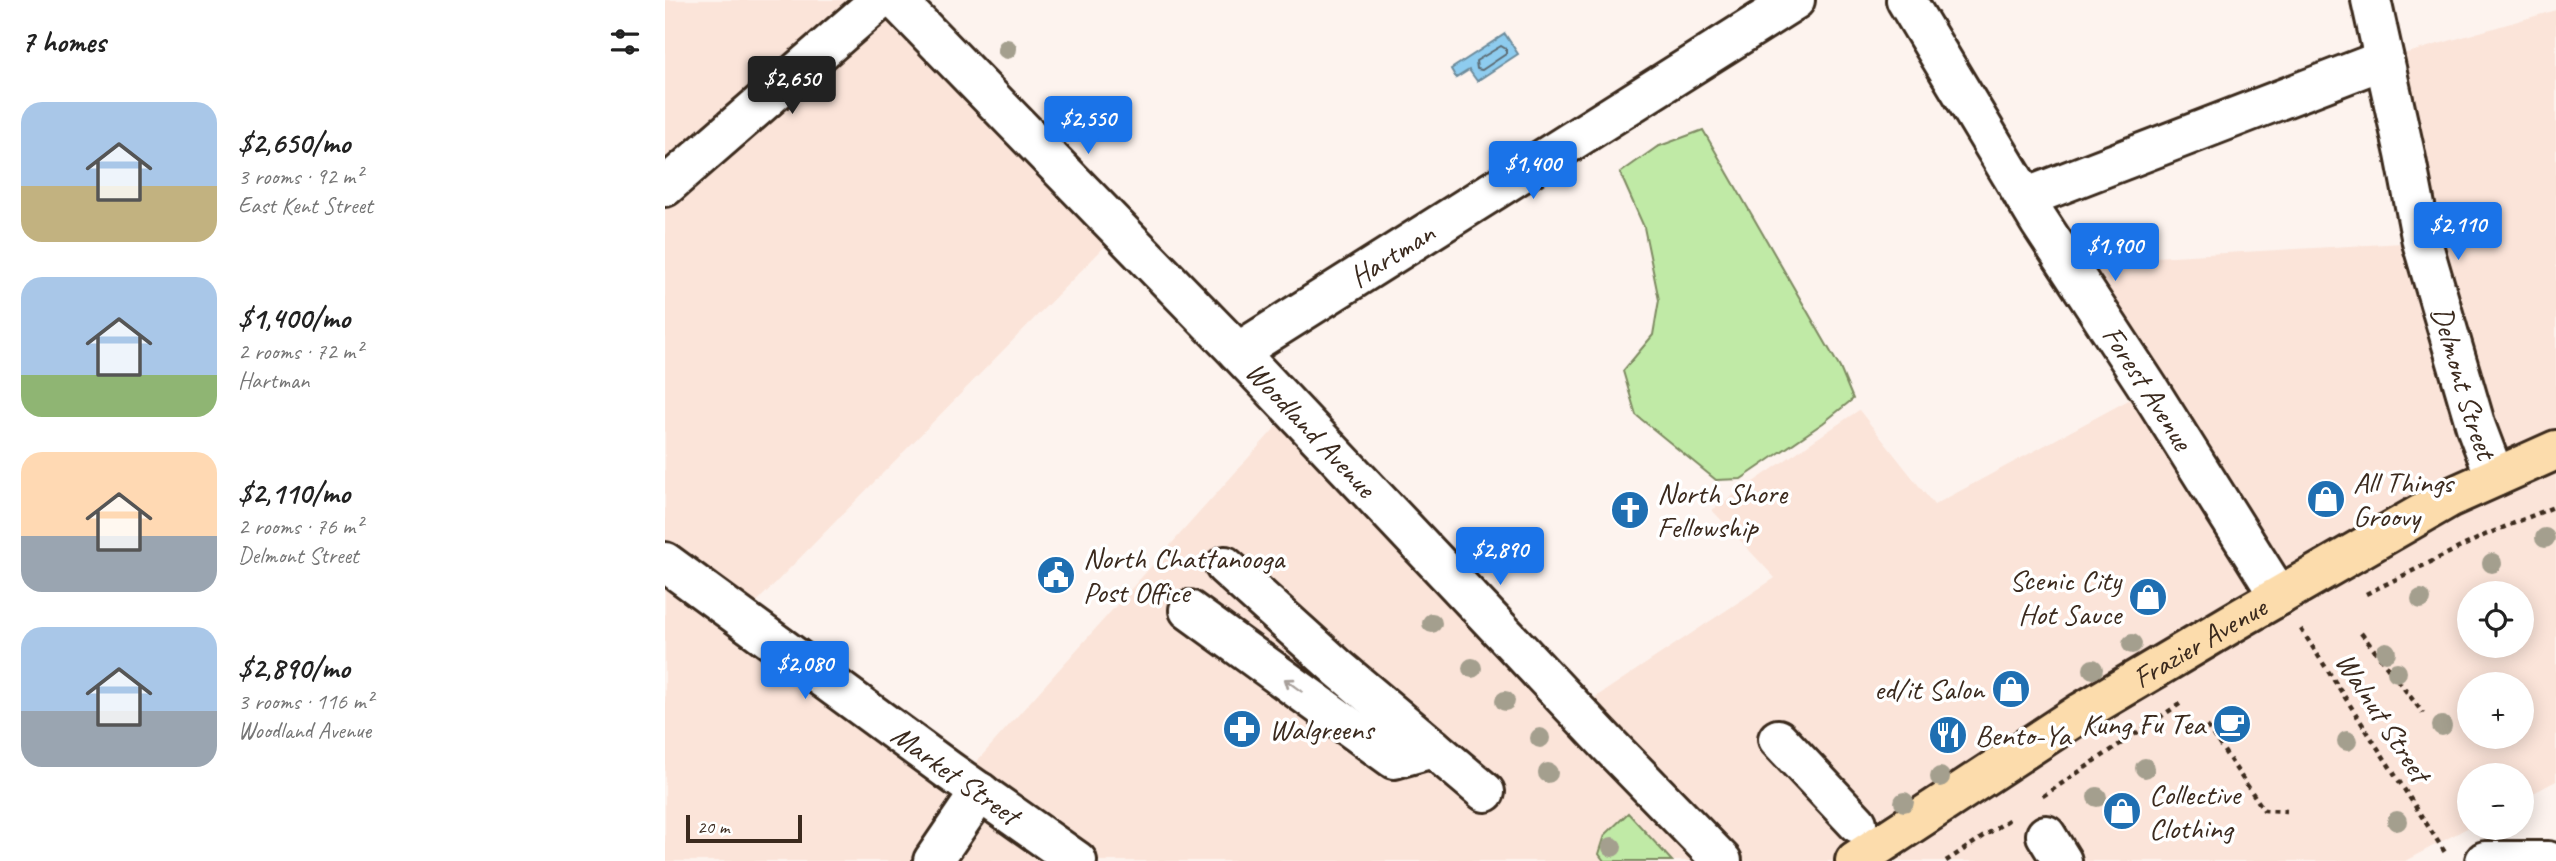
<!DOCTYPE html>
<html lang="en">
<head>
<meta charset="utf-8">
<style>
	:root { --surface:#fff; --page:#f2f2f2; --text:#222; --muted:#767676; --accent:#1a73e8 }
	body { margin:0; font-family:Caveat,sans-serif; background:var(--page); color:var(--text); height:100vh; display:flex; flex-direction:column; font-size:26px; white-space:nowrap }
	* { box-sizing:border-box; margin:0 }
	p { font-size:23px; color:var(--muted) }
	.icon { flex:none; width:38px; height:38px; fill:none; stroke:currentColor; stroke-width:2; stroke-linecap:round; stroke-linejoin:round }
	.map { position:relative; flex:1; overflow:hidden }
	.drawer { display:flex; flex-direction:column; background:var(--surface); width:665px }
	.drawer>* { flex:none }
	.controls { position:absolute; left:1792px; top:581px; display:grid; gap:14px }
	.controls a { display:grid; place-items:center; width:77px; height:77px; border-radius:50%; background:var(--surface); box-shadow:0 4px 18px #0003; font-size:35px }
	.scale { position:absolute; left:21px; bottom:18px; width:116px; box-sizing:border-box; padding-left:7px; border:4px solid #3b2a1e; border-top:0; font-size:19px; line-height:24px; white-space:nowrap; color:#3b2a1e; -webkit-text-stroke:5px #fff; paint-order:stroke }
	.price { position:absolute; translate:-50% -60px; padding:0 16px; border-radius:7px; background:var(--accent); color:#fff; font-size:23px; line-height:46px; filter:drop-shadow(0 2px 4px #0008) }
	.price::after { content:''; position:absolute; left:50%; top:42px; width:21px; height:16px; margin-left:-10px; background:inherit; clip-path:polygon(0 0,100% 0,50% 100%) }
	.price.current { background:#222; color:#fff }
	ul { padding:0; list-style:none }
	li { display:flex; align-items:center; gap:21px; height:175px; padding:0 21px }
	li span { display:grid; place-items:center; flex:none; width:196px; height:140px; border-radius:21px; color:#555 }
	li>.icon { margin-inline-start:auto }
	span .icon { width:84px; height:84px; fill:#fffc; stroke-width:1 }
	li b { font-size:30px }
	h2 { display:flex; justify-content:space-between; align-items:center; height:84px; padding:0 21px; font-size:30px }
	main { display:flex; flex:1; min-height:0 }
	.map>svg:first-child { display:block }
	.built { fill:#fbe4d9; fill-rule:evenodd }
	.green { fill:#c0eaa6; stroke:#7e8a62; stroke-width:2 }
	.water { fill:#8eccef; stroke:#6d8b9b; stroke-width:2 }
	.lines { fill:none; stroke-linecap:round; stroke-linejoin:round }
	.shore { stroke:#5c6b72; stroke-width:2 }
	.minor-casing { stroke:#3b2a1e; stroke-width:44 }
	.major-casing { stroke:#3b2a1e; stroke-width:44 }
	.path { stroke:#3b2a1e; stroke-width:4.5; stroke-dasharray:5 5; stroke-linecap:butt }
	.minor { stroke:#fff; stroke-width:38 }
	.major { stroke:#fcdcac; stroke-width:38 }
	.tree { fill:#a49f8e }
	.oneway { stroke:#a79f9a }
	.labels { text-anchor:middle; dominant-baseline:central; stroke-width:7; stroke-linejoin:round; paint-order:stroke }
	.street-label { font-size:30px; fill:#3b2a1e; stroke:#fff }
	.poi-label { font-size:30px; fill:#3b2a1e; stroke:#fff; text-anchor:start }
</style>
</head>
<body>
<main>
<section class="drawer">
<h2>7 homes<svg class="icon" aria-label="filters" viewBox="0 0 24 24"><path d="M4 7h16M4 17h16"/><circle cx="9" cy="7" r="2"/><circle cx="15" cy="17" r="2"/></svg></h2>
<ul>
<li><span style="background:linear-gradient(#a9c7e8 60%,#c2b280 0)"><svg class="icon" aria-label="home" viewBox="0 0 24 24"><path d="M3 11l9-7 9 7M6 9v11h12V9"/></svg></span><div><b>$2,650/mo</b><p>3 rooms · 92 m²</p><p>East Kent Street</p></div></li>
<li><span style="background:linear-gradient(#a9c7e8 70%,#8fb573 0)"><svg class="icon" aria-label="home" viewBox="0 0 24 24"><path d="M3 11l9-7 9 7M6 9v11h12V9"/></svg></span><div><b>$1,400/mo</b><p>2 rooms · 72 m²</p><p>Hartman</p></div></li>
<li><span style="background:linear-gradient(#ffd9b3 60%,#9aa5b1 0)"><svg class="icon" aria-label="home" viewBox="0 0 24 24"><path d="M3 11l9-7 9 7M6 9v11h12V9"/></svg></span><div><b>$2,110/mo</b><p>2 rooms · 76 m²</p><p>Delmont Street</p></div></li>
<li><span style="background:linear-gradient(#a9c7e8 60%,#9aa5b1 0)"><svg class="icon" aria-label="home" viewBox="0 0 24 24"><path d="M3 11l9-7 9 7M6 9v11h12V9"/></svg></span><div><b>$2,890/mo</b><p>3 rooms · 116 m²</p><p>Woodland Avenue</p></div></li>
</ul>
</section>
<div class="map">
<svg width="1891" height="861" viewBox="0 0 1891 861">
	<rect width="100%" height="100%" fill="#fdf3ee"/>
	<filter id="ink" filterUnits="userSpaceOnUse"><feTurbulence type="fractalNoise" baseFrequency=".0143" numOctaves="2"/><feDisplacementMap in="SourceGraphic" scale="14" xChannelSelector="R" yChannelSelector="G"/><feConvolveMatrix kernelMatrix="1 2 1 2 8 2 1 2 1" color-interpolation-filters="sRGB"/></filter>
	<g filter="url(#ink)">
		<path class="built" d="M0 0H231L454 232 77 617 296 779 627 409 911 710 1110 578 1047 510 1194 410 1269 505 1484 389 1401 262 1756 242 1718 60 1891 10V781L1857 799V775H1804V827L1740 861H0ZM1804 593H1857V646H1804ZM1804 684H1857V737H1804Z"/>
		<path class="green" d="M1038 130 1175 368 1188 399 1158 423 1076 479 1051 480 971 415 958 371 988 335 994 300 979 227 955 173 992 147Z
			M963 813 1007 861H939L934 854 940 835Z"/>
		<path class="water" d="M840 34 853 54 812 81 804 70 791 78 786 69Z"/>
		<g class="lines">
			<path class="shore" d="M836 46 841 49V54L817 70 812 69 811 61Z"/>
			<defs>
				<g id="minor">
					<path id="s1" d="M231 0 573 352 943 744 1057 861"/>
					<path id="s2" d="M1241 0 1374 221 1484 389 1614 596"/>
					<path id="s3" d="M1706 0 1740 154 1757 242 1811 427 1830 477"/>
					<path d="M0 187 215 0"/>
					<path d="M1360 198 1718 60"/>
					<path id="s4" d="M573 352 1130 0"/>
					<path id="s5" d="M0 562 283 770 412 861"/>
					<path d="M560 566 673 668 820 792"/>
					<path d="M524 610 729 759 768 748"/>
					<path d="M1113 739 1192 823"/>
					<path d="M1381 835 1397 861"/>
					<path d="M268 861 315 792"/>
					<path d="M1820 861H1883"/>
				</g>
				<g id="major">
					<path id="s6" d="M1190 861 1417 712 1579 616 1784 498 1891 450"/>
				</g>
			</defs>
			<use href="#minor" class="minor-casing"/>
			<use href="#major" class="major-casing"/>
			<path class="path" d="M1701 594 1820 535 1891 506
				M1636 629 1781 854
				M1696 633 1758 713
				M1542 726 1599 810 1622 811
				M1378 796 1519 701
				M1281 861 1345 819"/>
			<use href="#minor" class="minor"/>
			<use href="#major" class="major"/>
		</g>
		<g class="tree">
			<circle cx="342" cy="49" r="10"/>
			<circle cx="1880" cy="538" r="10"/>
			<circle cx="1827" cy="563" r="10"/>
			<circle cx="1756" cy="599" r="10"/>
			<circle cx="767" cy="623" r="10"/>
			<circle cx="1467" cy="644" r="10"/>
			<circle cx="1721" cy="652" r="10"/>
			<circle cx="807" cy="668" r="10"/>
			<circle cx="1428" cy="669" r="10"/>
			<circle cx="1732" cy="672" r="10"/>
			<circle cx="840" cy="701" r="10"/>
			<circle cx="1777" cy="726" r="10"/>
			<circle cx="875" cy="738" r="10"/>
			<circle cx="1682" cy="741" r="10"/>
			<circle cx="1480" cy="768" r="10"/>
			<circle cx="883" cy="773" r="10"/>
			<circle cx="1275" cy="777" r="10"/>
			<circle cx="1432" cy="797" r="10"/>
			<circle cx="1239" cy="802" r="10"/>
			<circle cx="1732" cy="821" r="10"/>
			<circle cx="947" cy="847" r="10"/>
		</g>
		<defs><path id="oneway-shaft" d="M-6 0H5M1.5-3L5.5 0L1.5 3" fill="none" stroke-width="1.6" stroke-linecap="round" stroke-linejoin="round" transform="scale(1.75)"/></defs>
		<use class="oneway" href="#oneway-shaft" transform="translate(628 685) rotate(-144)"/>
	</g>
	<defs>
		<symbol id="shop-disc" viewBox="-11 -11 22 22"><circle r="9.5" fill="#1f6fb2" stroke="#fff"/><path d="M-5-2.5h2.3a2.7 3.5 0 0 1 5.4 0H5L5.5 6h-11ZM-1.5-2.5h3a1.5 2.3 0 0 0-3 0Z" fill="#fff"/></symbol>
		<symbol id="church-disc" viewBox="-11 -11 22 22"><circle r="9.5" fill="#1f6fb2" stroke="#fff"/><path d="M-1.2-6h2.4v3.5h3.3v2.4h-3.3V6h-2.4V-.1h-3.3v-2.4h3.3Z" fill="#fff"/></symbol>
		<symbol id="civic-disc" viewBox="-11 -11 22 22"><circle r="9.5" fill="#1f6fb2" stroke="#fff"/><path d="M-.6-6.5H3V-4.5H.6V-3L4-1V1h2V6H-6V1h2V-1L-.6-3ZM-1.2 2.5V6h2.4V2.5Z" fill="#fff"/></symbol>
		<symbol id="cafe-disc" viewBox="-11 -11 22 22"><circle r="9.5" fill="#1f6fb2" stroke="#fff"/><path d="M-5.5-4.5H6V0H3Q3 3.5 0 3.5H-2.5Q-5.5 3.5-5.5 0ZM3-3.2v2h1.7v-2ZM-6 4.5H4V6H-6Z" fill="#fff"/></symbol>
		<symbol id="pharmacy-disc" viewBox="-11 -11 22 22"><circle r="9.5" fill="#1f6fb2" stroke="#fff"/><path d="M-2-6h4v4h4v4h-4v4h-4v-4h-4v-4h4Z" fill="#fff"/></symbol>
		<symbol id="restaurant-disc" viewBox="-11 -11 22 22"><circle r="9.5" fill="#1f6fb2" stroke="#fff"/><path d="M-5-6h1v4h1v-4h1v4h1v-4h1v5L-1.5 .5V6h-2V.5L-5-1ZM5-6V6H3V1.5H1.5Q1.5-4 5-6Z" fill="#fff"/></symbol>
	</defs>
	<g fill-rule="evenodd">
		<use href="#shop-disc" x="1639" y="477" width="44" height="44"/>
		<use href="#church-disc" x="943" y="488" width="44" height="44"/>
		<use href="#civic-disc" x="369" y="553" width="44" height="44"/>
		<use href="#shop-disc" x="1461" y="575" width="44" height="44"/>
		<use href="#shop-disc" x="1324" y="667" width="44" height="44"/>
		<use href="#cafe-disc" x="1545" y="702" width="44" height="44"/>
		<use href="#pharmacy-disc" x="555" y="707" width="44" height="44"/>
		<use href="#restaurant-disc" x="1261" y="713" width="44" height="44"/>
		<use href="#shop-disc" x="1435" y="789" width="44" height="44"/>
	</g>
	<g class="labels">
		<g class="street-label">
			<text stroke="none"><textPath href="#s4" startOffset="182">Hartman</textPath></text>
			<text stroke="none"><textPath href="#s3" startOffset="394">Delmont Street</textPath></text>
			<text stroke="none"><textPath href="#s2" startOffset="457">Forest Avenue</textPath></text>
			<text stroke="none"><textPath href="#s1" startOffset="597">Woodland Avenue</textPath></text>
			<text stroke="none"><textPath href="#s6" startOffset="408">Frazier Avenue</textPath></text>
			<text transform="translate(1718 717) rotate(57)">Walnut Street</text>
			<text stroke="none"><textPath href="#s5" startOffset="360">Market Street</textPath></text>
		</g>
		<g class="poi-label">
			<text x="1688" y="482">All Things<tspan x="1688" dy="34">Groovy</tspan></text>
			<text x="992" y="493">North Shore<tspan x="992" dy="34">Fellowship</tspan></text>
			<text x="418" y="558">North Chattanooga<tspan x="418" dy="34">Post Office</tspan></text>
			<text x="1456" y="580" text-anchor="end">Scenic City<tspan x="1456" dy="34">Hot Sauce</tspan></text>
			<text x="1319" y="689" text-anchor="end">ed/it Salon</text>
			<text x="1540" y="724" text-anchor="end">Kung Fu Tea</text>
			<text x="604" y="729">Walgreens</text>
			<text x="1310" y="735">Bento-Ya</text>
			<text x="1484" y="794">Collective<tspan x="1484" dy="34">Clothing</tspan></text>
		</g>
	</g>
</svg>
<div class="controls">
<a><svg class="icon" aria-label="locate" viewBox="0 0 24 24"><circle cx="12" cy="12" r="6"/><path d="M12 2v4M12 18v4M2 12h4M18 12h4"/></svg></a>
<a>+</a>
<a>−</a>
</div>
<div class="scale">20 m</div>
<b class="price current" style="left:127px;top:116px">$2,650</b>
<b class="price" style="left:423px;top:156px">$2,550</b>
<b class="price" style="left:868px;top:201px">$1,400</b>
<b class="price" style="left:1793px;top:262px">$2,110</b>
<b class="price" style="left:1450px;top:283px">$1,900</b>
<b class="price" style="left:835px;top:587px">$2,890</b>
<b class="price" style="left:140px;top:701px">$2,080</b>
</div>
</main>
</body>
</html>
